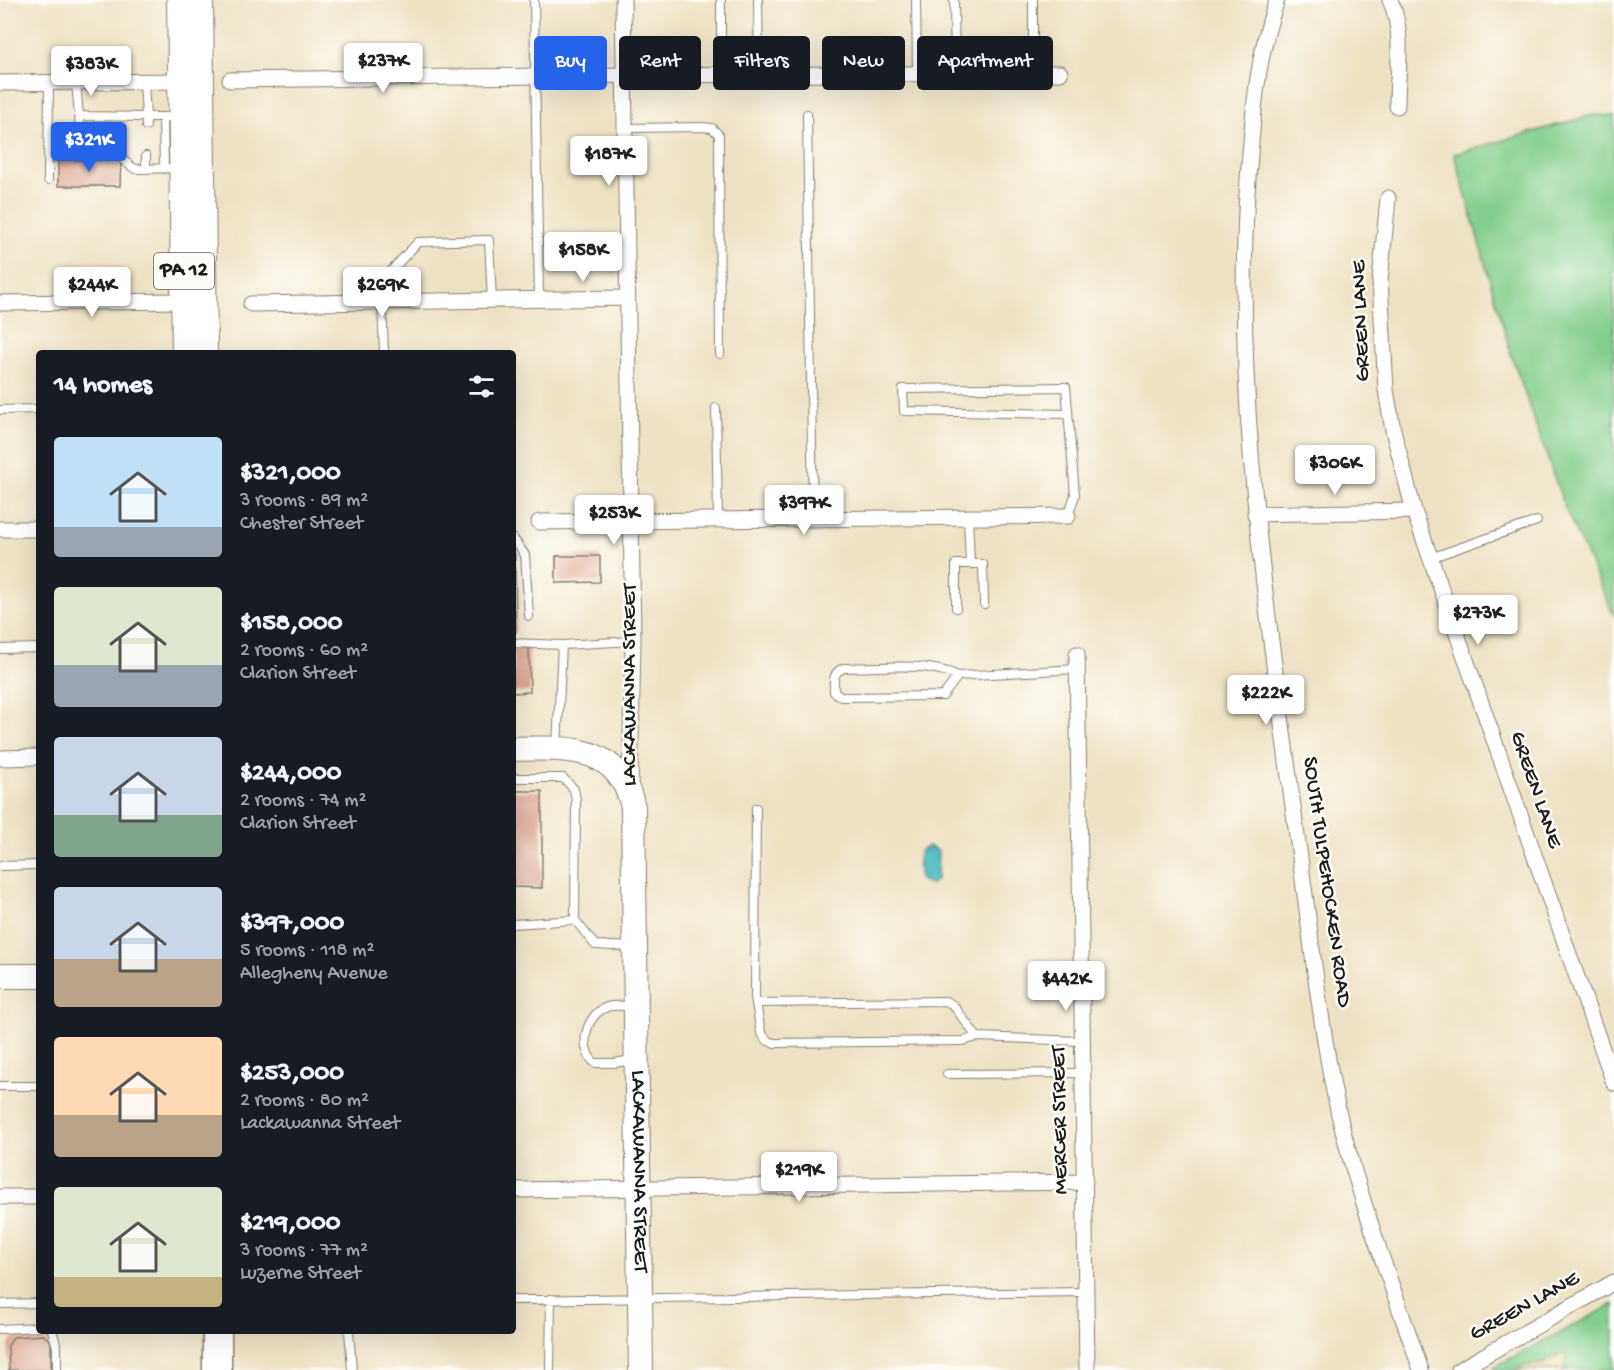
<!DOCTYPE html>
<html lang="en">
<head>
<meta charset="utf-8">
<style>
	:root { --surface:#171b24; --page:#20242c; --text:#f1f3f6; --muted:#9ea1a6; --accent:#2563eb }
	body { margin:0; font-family:"Gochi Hand",sans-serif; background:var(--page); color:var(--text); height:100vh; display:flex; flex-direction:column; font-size:22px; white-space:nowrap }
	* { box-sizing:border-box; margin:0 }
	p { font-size:20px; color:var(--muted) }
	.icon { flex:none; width:33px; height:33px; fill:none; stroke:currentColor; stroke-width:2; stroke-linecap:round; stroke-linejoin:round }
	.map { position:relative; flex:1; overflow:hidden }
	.sheet { position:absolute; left:36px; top:350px; width:480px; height:984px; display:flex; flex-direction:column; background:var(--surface); border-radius:6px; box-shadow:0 6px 24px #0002 }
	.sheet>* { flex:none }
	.banner { position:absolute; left:534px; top:36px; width:570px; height:54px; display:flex; gap:12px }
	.price { position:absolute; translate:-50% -51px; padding:0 14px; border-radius:6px; background:#fff; color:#222; font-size:20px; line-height:39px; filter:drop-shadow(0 2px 3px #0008) }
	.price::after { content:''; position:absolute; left:50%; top:36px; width:18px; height:14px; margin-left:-9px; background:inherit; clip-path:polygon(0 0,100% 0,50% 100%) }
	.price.selected { background:var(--accent); color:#fff }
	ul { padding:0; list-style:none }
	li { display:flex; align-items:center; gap:18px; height:150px; padding:0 18px }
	li span { display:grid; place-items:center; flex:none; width:168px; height:120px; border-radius:6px; color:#555 }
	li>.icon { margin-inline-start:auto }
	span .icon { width:72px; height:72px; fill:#fffc; stroke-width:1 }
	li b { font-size:26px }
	h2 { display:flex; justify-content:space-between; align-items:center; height:72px; padding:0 18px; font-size:26px }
	.chip { padding:0 21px; border-radius:6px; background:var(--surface); box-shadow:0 6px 24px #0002; font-size:21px; line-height:54px }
	.chip.selected { background:var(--accent); color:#fff }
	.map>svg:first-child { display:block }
	.green { fill:#81ce8c; stroke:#4e7554; stroke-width:1.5 }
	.sand { fill:#eeda9e; stroke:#857b5d; stroke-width:1.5 }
	.water { fill:#4ab9c1; stroke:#336a6e; stroke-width:1.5 }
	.building { fill:#d5927c }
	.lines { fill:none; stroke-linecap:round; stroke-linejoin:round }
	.service-casing { stroke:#857f70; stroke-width:10 }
	.minor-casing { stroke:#857f70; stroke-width:17 }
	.primary-casing { stroke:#857f70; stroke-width:26 }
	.trunk-casing { stroke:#857f70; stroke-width:28 }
	.motorway-casing { stroke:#857f70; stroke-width:31 }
	.service { stroke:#fff; stroke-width:8 }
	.minor { stroke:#fff; stroke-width:15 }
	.primary { stroke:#fff; stroke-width:24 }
	.trunk { stroke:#fff; stroke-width:26 }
	.motorway { stroke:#fff; stroke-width:28 }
	.labels { text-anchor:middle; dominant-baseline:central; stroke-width:5; stroke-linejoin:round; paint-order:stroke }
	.shield { fill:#fdfcf7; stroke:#605f5e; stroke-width:1.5 }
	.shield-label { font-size:21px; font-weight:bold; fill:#1c1c1c }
	.street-label { font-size:22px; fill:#1c1c1c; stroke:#fdfcf7 }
</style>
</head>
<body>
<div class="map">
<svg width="1614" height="1370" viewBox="0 0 1614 1370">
	<rect width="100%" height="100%" fill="#fdfcf7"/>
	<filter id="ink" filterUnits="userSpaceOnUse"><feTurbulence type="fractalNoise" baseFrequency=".0167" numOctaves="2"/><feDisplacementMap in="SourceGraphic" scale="12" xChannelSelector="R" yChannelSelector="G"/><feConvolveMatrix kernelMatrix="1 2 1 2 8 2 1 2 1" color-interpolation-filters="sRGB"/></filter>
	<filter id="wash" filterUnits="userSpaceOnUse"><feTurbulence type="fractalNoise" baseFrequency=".008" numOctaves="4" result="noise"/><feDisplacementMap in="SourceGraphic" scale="24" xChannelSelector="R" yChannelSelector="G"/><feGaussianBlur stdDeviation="1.35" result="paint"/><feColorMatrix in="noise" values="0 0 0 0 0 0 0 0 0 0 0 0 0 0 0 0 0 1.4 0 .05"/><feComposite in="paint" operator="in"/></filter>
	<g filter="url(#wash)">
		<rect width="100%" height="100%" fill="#eee2c4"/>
		<path class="green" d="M1593 115 1614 116V616L1565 508 1511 354 1454 154Z
			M1614 1304V1370H1493L1494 1367Z"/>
		<path class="sand" d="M1560 1354H1563L1566 1356 1564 1370H1516L1524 1366 1543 1364Z"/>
		<path class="water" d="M928 846 938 851 937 879 930 885 919 879V852Z"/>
		<g id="blocks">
			<path class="building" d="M58 160H121L120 186H58Z
				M513 554H515L516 632H513Z
				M556 556H600V582L556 583Z
				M513 645H529L530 692 513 693Z
				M513 791H542V888L513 887Z
				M43 1335 50 1340 51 1344V1370H9L8 1346 13 1337Z"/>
		</g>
	</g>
	<g filter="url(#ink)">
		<use href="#blocks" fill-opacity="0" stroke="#857f70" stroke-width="1.5"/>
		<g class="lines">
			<defs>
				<path id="service" d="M534 0 539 300
					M721 0V74
					M758 0 759 74
					M916 0 917 73
					M954 0 955 73
					M1033 0V73
					M144 81 146 117H177
					M76 82 80 128 135 169 179 168
					M807 114 813 519
					M79 116 146 117V126
					M163 117 164 169
					M624 128 703 127 712 128 719 135 720 354
					M146 156V169
					M48 180 49 82
					M389 301 391 271 418 242 489 240 492 300
					M382 302 384 352
					M716 408 718 520
					M0 410 39 409
					M1068 516 1075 495 1066 387 903 389 904 411 1068 414
					M968 517 970 564
					M513 538 525 555 529 616
					M1430 558 1537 521
					M956 608V564H983L984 604
					M513 643 562 645
					M0 649 39 648
					M958 676 943 696 841 697 834 692C834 681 832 672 844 668 878 668 927 661 958 676L1077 669
					M557 747 562 645 633 641
					M513 778H563L574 789 576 800 575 920 595 945 631 947
					M756 808 755 997 761 1033 768 1041 775 1043 963 1041 977 1037 1082 1041
					M0 866 39 865
					M513 924 575 920
					M756 1003 946 1001 953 1005 977 1037
					M631 1006C624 1006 614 1005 607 1007 585 1015 578 1049 595 1063H614L633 1060
					M947 1074 1083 1073
					M0 1086H39
					M513 1300 1086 1292
					M0 1304 39 1303
					M0 1329 39 1327
					M52 1330 57 1347V1370
					M349 1330 352 1370
					M550 1370 551 1299"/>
				<path id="minor" d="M623 0 633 641 630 792
					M1277 0C1256 58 1253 118 1248 179 1233 385 1264 588 1291 792 1299 850 1307 907 1314 965 1322 1021 1329 1076 1343 1131 1364 1212 1394 1291 1421 1370
					M1390 0C1405 32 1397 71 1397 106
					M230 80 624 75 1060 73
					M0 83 181 81
					M1388 198 1380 281 1386 390 1393 430 1414 511 1614 1083
					M0 303 184 301
					M251 304 627 298
					M1255 514 1414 511
					M539 522 1068 516
					M0 529H39
					M1077 654 1087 1370
					M0 758 39 757
					M513 1190 1085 1182
					M0 1197H39
					M1459 1370 1614 1282"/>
				<g id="primary">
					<path id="s1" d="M513 749C566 748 618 743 633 807L641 1370"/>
					<path d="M0 976H39"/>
				</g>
				<path id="trunk" d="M180 0 185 352
					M200 0 204 352"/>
				<path id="motorway" d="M217 1330V1370"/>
			</defs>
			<use href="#service" class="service-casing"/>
			<use href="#minor" class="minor-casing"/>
			<use href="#primary" class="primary-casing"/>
			<use href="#trunk" class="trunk-casing"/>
			<use href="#motorway" class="motorway-casing"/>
			<use href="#service" class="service"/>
			<use href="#minor" class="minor"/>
			<use href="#primary" class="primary"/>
			<use href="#trunk" class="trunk"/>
			<use href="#motorway" class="motorway"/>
		</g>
	</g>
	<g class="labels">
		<rect class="shield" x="154" y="253" width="60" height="36" rx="4.5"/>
		<g class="shield-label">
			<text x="184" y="271">PA 12</text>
		</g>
		<g class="street-label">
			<text transform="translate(1362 321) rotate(-92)">GREEN LANE</text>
			<text transform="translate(631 685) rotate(-90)">LACKAWANNA STREET</text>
			<text transform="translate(1535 790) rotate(71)">GREEN LANE</text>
			<text transform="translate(1326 882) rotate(82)">SOUTH TULPEHOCKEN ROAD</text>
			<text transform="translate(1061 1120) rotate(-91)">MERCER STREET</text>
			<text stroke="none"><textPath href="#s1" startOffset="513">LACKAWANNA STREET</textPath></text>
			<text transform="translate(1525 1307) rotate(-29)">GREEN LANE</text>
		</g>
	</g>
</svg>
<b class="price" style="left:383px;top:94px">$237K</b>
<b class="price" style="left:91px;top:97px">$383K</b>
<b class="price selected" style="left:89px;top:173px">$321K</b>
<b class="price" style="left:609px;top:187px">$187K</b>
<b class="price" style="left:583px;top:283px">$158K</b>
<b class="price" style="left:92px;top:318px">$244K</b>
<b class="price" style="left:382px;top:318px">$269K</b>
<b class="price" style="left:1335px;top:496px">$306K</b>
<b class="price" style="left:804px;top:536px">$397K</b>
<b class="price" style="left:614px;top:546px">$253K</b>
<b class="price" style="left:1478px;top:646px">$273K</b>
<b class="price" style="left:1266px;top:726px">$222K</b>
<b class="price" style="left:1066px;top:1012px">$442K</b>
<b class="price" style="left:799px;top:1203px">$219K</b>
<div class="banner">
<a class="chip selected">Buy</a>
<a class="chip">Rent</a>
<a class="chip">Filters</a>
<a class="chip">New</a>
<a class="chip">Apartment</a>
</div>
<section class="sheet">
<h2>14 homes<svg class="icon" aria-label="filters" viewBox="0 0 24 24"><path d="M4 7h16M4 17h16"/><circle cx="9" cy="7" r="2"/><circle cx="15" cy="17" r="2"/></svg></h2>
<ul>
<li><span style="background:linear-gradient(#bfe0f5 75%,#9aa5b1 0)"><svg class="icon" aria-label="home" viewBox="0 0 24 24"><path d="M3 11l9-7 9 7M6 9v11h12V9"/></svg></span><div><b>$321,000</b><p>3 rooms · 89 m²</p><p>Chester Street</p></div></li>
<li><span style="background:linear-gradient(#dfe7d0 65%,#9aa5b1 0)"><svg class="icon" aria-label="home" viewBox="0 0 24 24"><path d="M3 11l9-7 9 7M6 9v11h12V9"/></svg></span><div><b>$158,000</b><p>2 rooms · 60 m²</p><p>Clarion Street</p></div></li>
<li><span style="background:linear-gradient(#c9d6e8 65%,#7fa58c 0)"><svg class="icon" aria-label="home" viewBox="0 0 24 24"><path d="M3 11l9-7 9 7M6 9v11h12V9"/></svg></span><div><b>$244,000</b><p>2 rooms · 74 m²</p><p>Clarion Street</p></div></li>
<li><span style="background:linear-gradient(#c9d6e8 60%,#b9a48a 0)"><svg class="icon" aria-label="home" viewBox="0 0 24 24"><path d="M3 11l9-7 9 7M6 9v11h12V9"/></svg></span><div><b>$397,000</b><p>5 rooms · 118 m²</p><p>Allegheny Avenue</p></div></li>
<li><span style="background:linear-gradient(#ffd9b3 65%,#b9a48a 0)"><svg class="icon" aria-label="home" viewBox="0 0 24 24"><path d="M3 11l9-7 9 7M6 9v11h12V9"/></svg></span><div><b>$253,000</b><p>2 rooms · 80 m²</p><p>Lackawanna Street</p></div></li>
<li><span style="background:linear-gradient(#dfe7d0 75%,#c2b280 0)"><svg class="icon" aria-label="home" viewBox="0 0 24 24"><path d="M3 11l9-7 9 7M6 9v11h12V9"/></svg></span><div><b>$219,000</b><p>3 rooms · 77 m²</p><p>Luzerne Street</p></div></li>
</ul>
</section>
</div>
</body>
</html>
